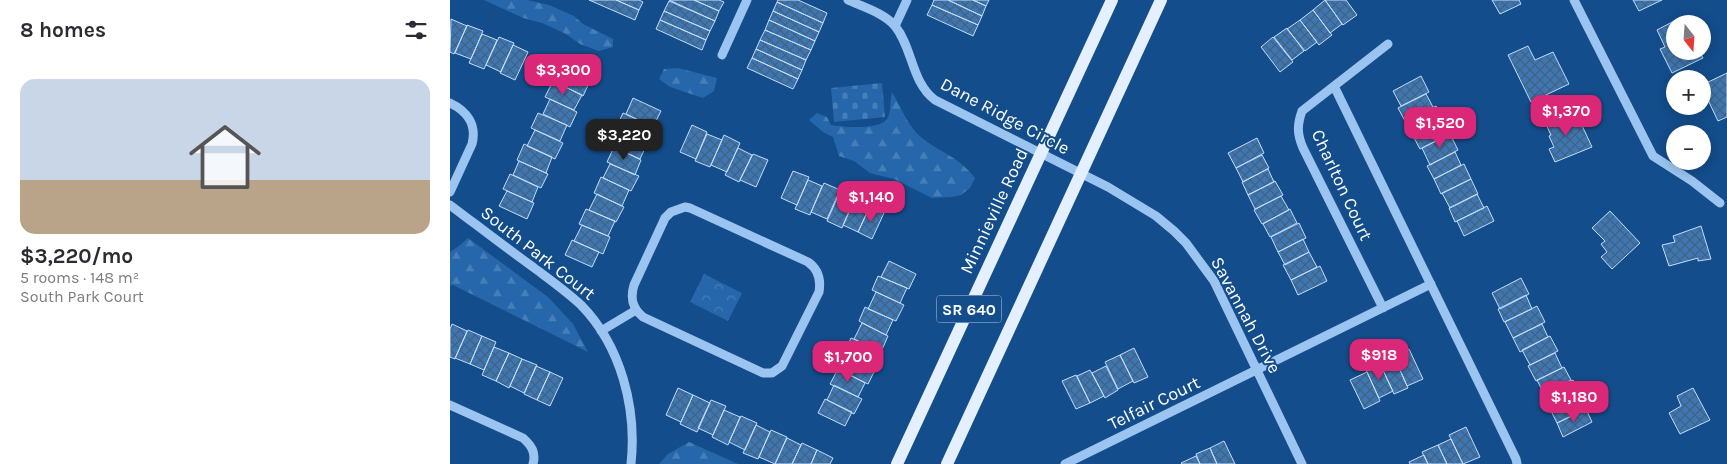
<!DOCTYPE html>
<html lang="en">
<head>
<meta charset="utf-8">
<style>
	:root { --surface:#fff; --page:#f2f2f3; --text:#2b2b33; --muted:#7c7c81; --line:#e1e1e2; --accent:#db2777 }
	body { margin:0; font-family:Karla,sans-serif; background:var(--page); color:var(--text); height:100vh; display:flex; flex-direction:column; font-size:19px; white-space:nowrap }
	* { box-sizing:border-box; margin:0 }
	p { font-size:16px; color:var(--muted) }
	.icon { flex:none; width:28px; height:28px; fill:none; stroke:currentColor; stroke-width:2; stroke-linecap:round; stroke-linejoin:round }
	.map { position:relative; flex:1; overflow:hidden }
	.sheet { display:flex; flex-direction:column; background:var(--surface); width:450px }
	.sheet>* { flex:none }
	.needle { width:32px; rotate:163deg }
	.buttons { position:absolute; left:1216px; top:15px; display:grid; gap:10px }
	.buttons a { display:grid; place-items:center; width:45px; height:45px; border-radius:50%; background:var(--surface); box-shadow:0 2px 12px #0003; font-size:25px }
	.price { position:absolute; translate:-50% -42px; padding:0 11px; border-radius:10px; background:var(--accent); color:#fff; font-size:16px; line-height:32px; filter:drop-shadow(0 1px 2px #0008) }
	.price::after { content:''; position:absolute; left:50%; top:30px; width:15px; height:11px; margin-left:-8px; background:inherit; clip-path:polygon(0 0,100% 0,50% 100%) }
	.price.active { background:#222; color:#fff }
	ul { padding:0; list-style:none }
	li { display:grid; align-content:center; gap:10px; height:265px; padding:0 20px }
	li+li { border-top:1px solid var(--line) }
	li span { display:grid; place-items:center; height:155px; border-radius:15px; color:#555 }
	li>.icon { margin-inline-start:auto }
	span .icon { width:90px; height:90px; fill:#fffc; stroke-width:1 }
	li b { font-size:21px }
	h2 { display:flex; justify-content:space-between; align-items:center; height:60px; padding:0 20px; font-size:21px }
	main { display:flex; flex:1; min-height:0 }
	.map>svg:first-child { display:block }
	.forest { fill:url(#forest-firs) }
	.cemetery { fill:url(#cemetery-stones) }
	.park { fill:url(#park-crowns) }
	.building { fill:url(#building-cross-hatch); stroke:#c1defc }
	.lines { fill:none; stroke-linecap:round; stroke-linejoin:round }
	.minor { stroke:#9bc5f0; stroke-width:9 }
	.major { stroke:#e4f0ff; stroke-width:12 }
	.labels { text-anchor:middle; dominant-baseline:central; stroke-width:4; stroke-linejoin:round; paint-order:stroke }
	.shield { fill:#134d8b; stroke:#b8cadc; stroke-width:1 }
	.shield-label { font-size:16px; font-weight:bold; fill:#fff }
	.street-label { font-size:18px; fill:#fff; stroke:#134d8b }
</style>
</head>
<body>
<main>
<section class="sheet">
<h2>8 homes<svg class="icon" aria-label="filters" viewBox="0 0 24 24"><path d="M4 7h16M4 17h16"/><circle cx="9" cy="7" r="2"/><circle cx="15" cy="17" r="2"/></svg></h2>
<ul>
<li><span style="background:linear-gradient(#c9d6e8 65%,#b9a48a 0)"><svg class="icon" aria-label="home" viewBox="0 0 24 24"><path d="M3 11l9-7 9 7M6 9v11h12V9"/></svg></span><div><b>$3,220/mo</b><p>5 rooms · 148 m²</p><p>South Park Court</p></div></li>
</ul>
</section>
<div class="map">
<svg width="1277" height="464" viewBox="0 0 1277 464">
	<defs>
		<pattern id="forest-firs" width="22" height="20" patternUnits="userSpaceOnUse" patternTransform="scale(1.25)"><rect width="22" height="20" fill="#2567aa"/><path d="M5 1l3.5 6h-7zM16 11l3.5 6h-7z" fill="#467eb7"/></pattern>
		<pattern id="cemetery-stones" width="16" height="16" patternUnits="userSpaceOnUse" patternTransform="scale(1.25)"><rect width="16" height="16" fill="#2567aa"/><path d="M2 7V4a2 2 0 0 1 4 0v3zM10 15v-3a2 2 0 0 1 4 0v3z" fill="#467eb7"/></pattern>
		<pattern id="park-crowns" width="20" height="18" patternUnits="userSpaceOnUse" patternTransform="scale(1.25)"><rect width="20" height="18" fill="#2567aa"/><path d="M2 6a3 3 0 1 1 6 0M12 15a3 3 0 1 1 6 0" fill="none" stroke="#467eb7"/></pattern>
		<pattern id="building-cross-hatch" width="8" height="8" patternUnits="userSpaceOnUse" patternTransform="scale(1.25)"><rect width="8" height="8" fill="#3c77b4"/><path d="M0 0l8 8M0 8l8-8" fill="none" stroke="#446280"/></pattern>
	</defs>
	<rect width="100%" height="100%" fill="#134d8b"/>
	<path class="forest" d="M34 0H77L99 5 124 16 133 24 163 39V47L149 51 130 44 116 34 92 23 73 18Z
		M228 68 267 78 264 91 253 98 220 87 209 79 214 69Z
		M442 92C451 107 458 127 472 138 492 154 507 155 525 178L520 188 511 195 502 197 482 198 444 179 420 173 404 161 389 156 383 137 373 132 359 120 367 113 377 117 381 125C393 127 433 131 438 117 441 110 440 100 442 92Z
		M18 238 98 297 123 324 138 352 3 285 0 286V252L10 245Z
		M239 442 288 464H209L218 454Z"/>
	<path class="cemetery" d="M432 83 435 117 384 122 381 88Z"/>
	<path class="park" d="M254 274 292 293 278 321 240 302Z"/>
	<path class="building" d="M139 0H166L189 10 185 20Z
		M166 0H189L193 2 189 10Z
		M219 0H244L269 11 265 21Z
		M244 0H269L274 2 269 11Z
		M328 0H348L377 13 373 23 327 2Z
		M484 0H498L532 16 528 25 482 5Z
		M498 0H523L536 6 532 16Z
		M523 0H539L536 6Z
		M875 0 892 24 880 33 863 10Z
		M875 0H896L907 15 893 25Z
		M1042 0H1069L1071 4 1050 14Z
		M1183 0H1212L1189 11Z
		M219 1 265 21 260 31 214 11Z
		M327 2 373 23 369 32 323 11Z
		M482 5 528 25 523 36 477 15Z
		M863 10 882 35 869 45 850 20Z
		M214 11 260 31 256 40 210 20Z
		M323 11 369 32 365 41 319 20Z
		M1 19 17 26 4 54 0 52Z
		M210 20 256 40 252 50 206 29Z
		M319 20 365 41 361 50 315 30Z
		M850 20 867 42 855 51 837 29Z
		M1224 21 1225 51H1249L1253 58 1222 73 1210 49 1215 47 1207 30Z
		M17 25 33 31 21 59 5 53Z
		M837 28 854 51 842 60 824 37Z
		M315 30 361 50 356 60 310 40Z
		M32 34 47 40 34 69 19 63Z
		M49 37 64 43 51 72 36 65Z
		M823 37 843 62 830 72 811 47Z
		M310 40 356 60 352 70 306 49Z
		M63 45 78 52 65 80 50 73Z
		M1078 46 1085 60 1103 52 1119 84 1081 102 1058 55Z
		M306 49 352 70 348 79 302 58Z
		M302 58 348 79 343 89 297 68Z
		M113 68 140 81 133 96 106 82Z
		M1277 73V117L1268 121 1258 100 1252 103V85Z
		M971 76 979 92 951 106 943 91Z
		M103 81 132 95 124 110 95 97Z
		M976 94 983 107 955 121 948 108Z
		M183 98 211 111 203 127 176 114Z
		M100 99 127 112 120 127 93 114Z
		M986 106 994 120 966 134 958 120Z
		M1111 110 1117 124 1129 119 1142 147 1105 162 1099 149 1104 147 1099 136 1101 135 1093 118Z
		M88 113 117 125 110 141 81 128Z
		M173 113 202 126 195 141 166 128Z
		M991 122 998 135 970 149 963 136Z
		M242 125 257 132 246 159 230 152Z
		M170 129 198 142 190 159 162 146Z
		M85 130 113 143 105 159 77 146Z
		M257 134 272 140 260 167 245 161Z
		M1000 134 1008 150 980 165 972 148Z
		M274 135 290 143 277 172 261 165Z
		M807 138 814 153 786 168 778 153Z
		M74 144 102 157 96 173 67 160Z
		M164 147 191 160 185 175 157 162Z
		M288 148 302 155 289 182 275 175Z
		M1005 152 1011 165 984 179 977 166Z
		M303 154 318 160 306 187 290 180Z
		M812 155 819 168 793 182 786 168Z
		M69 161 98 174 91 188 63 175Z
		M160 164 189 176 181 191 153 178Z
		M1014 164 1021 179 991 194 984 179Z
		M818 169 824 182 798 195 792 182Z
		M343 171 359 177 347 205 331 198Z
		M60 174 88 187 82 202 53 189Z
		M151 177 179 190 172 206 144 193Z
		M1021 179 1028 194 1000 208 992 193Z
		M358 180 372 186 360 215 345 209Z
		M825 181 833 195 805 209 798 195Z
		M374 183 390 190 377 219 361 212Z
		M57 191 84 203 77 219 49 206Z
		M147 194 174 207 166 222 139 210Z
		M389 194 404 201 392 228 377 221Z
		M1027 194 1034 208 1005 222 999 208Z
		M831 196 839 210 812 224 804 210Z
		M405 198 421 204 408 232 393 225Z
		M420 206 434 213 422 239 408 232Z
		M1037 206 1044 221 1014 236 1007 221Z
		M136 209 165 221 158 236 129 224Z
		M840 209 847 223 820 237 813 224Z
		M1160 211 1190 243 1162 269 1151 257 1157 252 1151 244 1155 241 1142 228Z
		M849 223 856 238 828 252 821 237Z
		M132 225 160 237 153 254 124 241Z
		M1251 226 1261 259 1248 261V258L1219 266 1212 245 1225 242 1223 236Z
		M853 239 859 252 835 265 828 252Z
		M122 240 149 252 142 267 115 255Z
		M859 252 867 267 841 280 833 265Z
		M439 261 466 274 459 289 431 277Z
		M870 266 877 281 848 295 841 280Z
		M428 276 457 288 450 303 422 290Z
		M1071 278 1079 294 1050 309 1042 293Z
		M426 292 454 305 446 321 418 309Z
		M1076 295 1082 309 1054 322 1048 309Z
		M1087 306 1095 322 1063 338 1055 322Z
		M415 307 443 320 436 335 409 321Z
		M412 323 438 336 431 352 404 339Z
		M2 324 17 331 5 359 0 357V329Z
		M1092 324 1098 337 1070 352 1063 338Z
		M18 330 32 336 20 364 5 358Z
		M32 336 46 342 34 370 20 364Z
		M1100 336 1108 351 1080 365 1072 350Z
		M401 338 429 350 422 366 394 353Z
		M44 347 59 353 46 381 32 375Z
		M684 348 698 377 684 383 670 355Z
		M959 349 973 379 957 386 944 356Z
		M59 353 72 359 59 388 46 381Z
		M1105 353 1112 368 1086 381 1078 366Z
		M397 354 426 368 418 384 390 370Z
		M670 355 683 381 668 389 655 362Z
		M72 359 87 365 74 393 60 386Z
		M945 359 958 388 944 394 931 366Z
		M930 364 943 391 929 398 916 370Z
		M86 366 100 372 87 400 74 394Z
		M656 366 668 390 655 398 642 373Z
		M1114 367 1121 380 1094 394 1087 380Z
		M388 369 415 383 408 397 380 384Z
		M640 370 654 396 640 403 627 376Z
		M100 372 113 378 100 406 87 400Z
		M917 372 930 401 914 409 900 380Z
		M626 375 640 403 626 409 612 381Z
		M1123 380 1130 394 1102 408 1094 394Z
		M384 385 412 399 404 414 377 400Z
		M228 388 243 395 231 422 216 415Z
		M1243 388 1260 420 1230 434 1219 413 1231 406 1227 396Z
		M243 395 260 403 247 432 230 424Z
		M1127 396 1134 410 1107 423 1100 409Z
		M375 399 402 412 395 426 368 413Z
		M261 400 276 406 263 435 248 428Z
		M1136 409 1142 422 1113 437 1107 423Z
		M274 410 290 417 278 445 262 437Z
		M291 416 307 423 295 450 279 442Z
		M306 425 320 432 308 459 293 453Z
		M1016 427 1030 457 1013 464 999 435Z
		M321 430 337 437 325 464 309 457Z
		M337 438 351 445 342 464H325Z
		M1001 439 1013 464H997L988 445Z
		M774 441 785 464H767L760 448Z
		M352 443 367 450 361 464H342Z
		M988 445 997 464H978L972 452Z
		M760 448 767 464H750L746 454Z
		M367 450 383 458 380 464H361Z
		M974 455 978 464H960L959 462Z
		M746 456 750 464H732L731 463Z"/>
	<g class="lines">
		<path class="minor" d="M398 0C413 7 434 13 445 26 463 48 461 82 485 100L658 187 706 216 724 231 736 243 764 281 852 464
			M1124 0 1203 156 1242 181 1270 203
			M445 26 457 0
			M272 55 297 0
			M884 86 1066 459 1067 464
			M0 103C17 111 27 125 22 144L0 192
			M0 205C28 226 55 247 83 267 99 279 116 291 131 305 171 346 187 408 181 464
			M235 207 240 208 358 262C368 269 371 280 369 292L332 366 322 373H313L193 317C182 308 180 298 184 285L215 218 221 212Z
			M933 308 853 148C847 134 847 125 852 111L938 44
			M151 331 186 310
			M0 405 73 438C82 446 86 453 83 464
			M615 464 981 284"/>
		<path class="major" d="M447 464 662 0
			M497 464 711 0"/>
	</g>
	<g class="labels">
		<rect class="shield" x="486.5" y="295.5" width="65" height="27" rx="4"/>
		<g class="shield-label">
			<text x="519" y="309">SR 640</text>
		</g>
		<g class="street-label">
			<text transform="translate(555 116) rotate(28)">Dane Ridge Circle</text>
			<text transform="translate(892 185) rotate(65)">Charlton Court</text>
			<text transform="translate(544 211) rotate(-65)">Minnieville Road</text>
			<text transform="translate(88 253) rotate(38)">South Park Court</text>
			<text transform="translate(796 315) rotate(62)">Savannah Drive</text>
			<text transform="translate(704 403) rotate(-26)">Telfair Court</text>
		</g>
	</g>
</svg>
<div class="buttons">
<a><svg class="needle" viewBox="-14 -14 28 28"><path d="M0-13l5 13h-10z" fill="#e53935"/><path d="M0 13l5-13h-10z" fill="#7c7c81"/></svg></a>
<a>+</a>
<a>−</a>
</div>
<b class="price" style="left:113px;top:96px">$3,300</b>
<b class="price" style="left:1116px;top:137px">$1,370</b>
<b class="price" style="left:990px;top:149px">$1,520</b>
<b class="price active" style="left:174px;top:161px">$3,220</b>
<b class="price" style="left:421px;top:223px">$1,140</b>
<b class="price" style="left:929px;top:381px">$918</b>
<b class="price" style="left:398px;top:383px">$1,700</b>
<b class="price" style="left:1124px;top:423px">$1,180</b>
</div>
</main>
</body>
</html>
